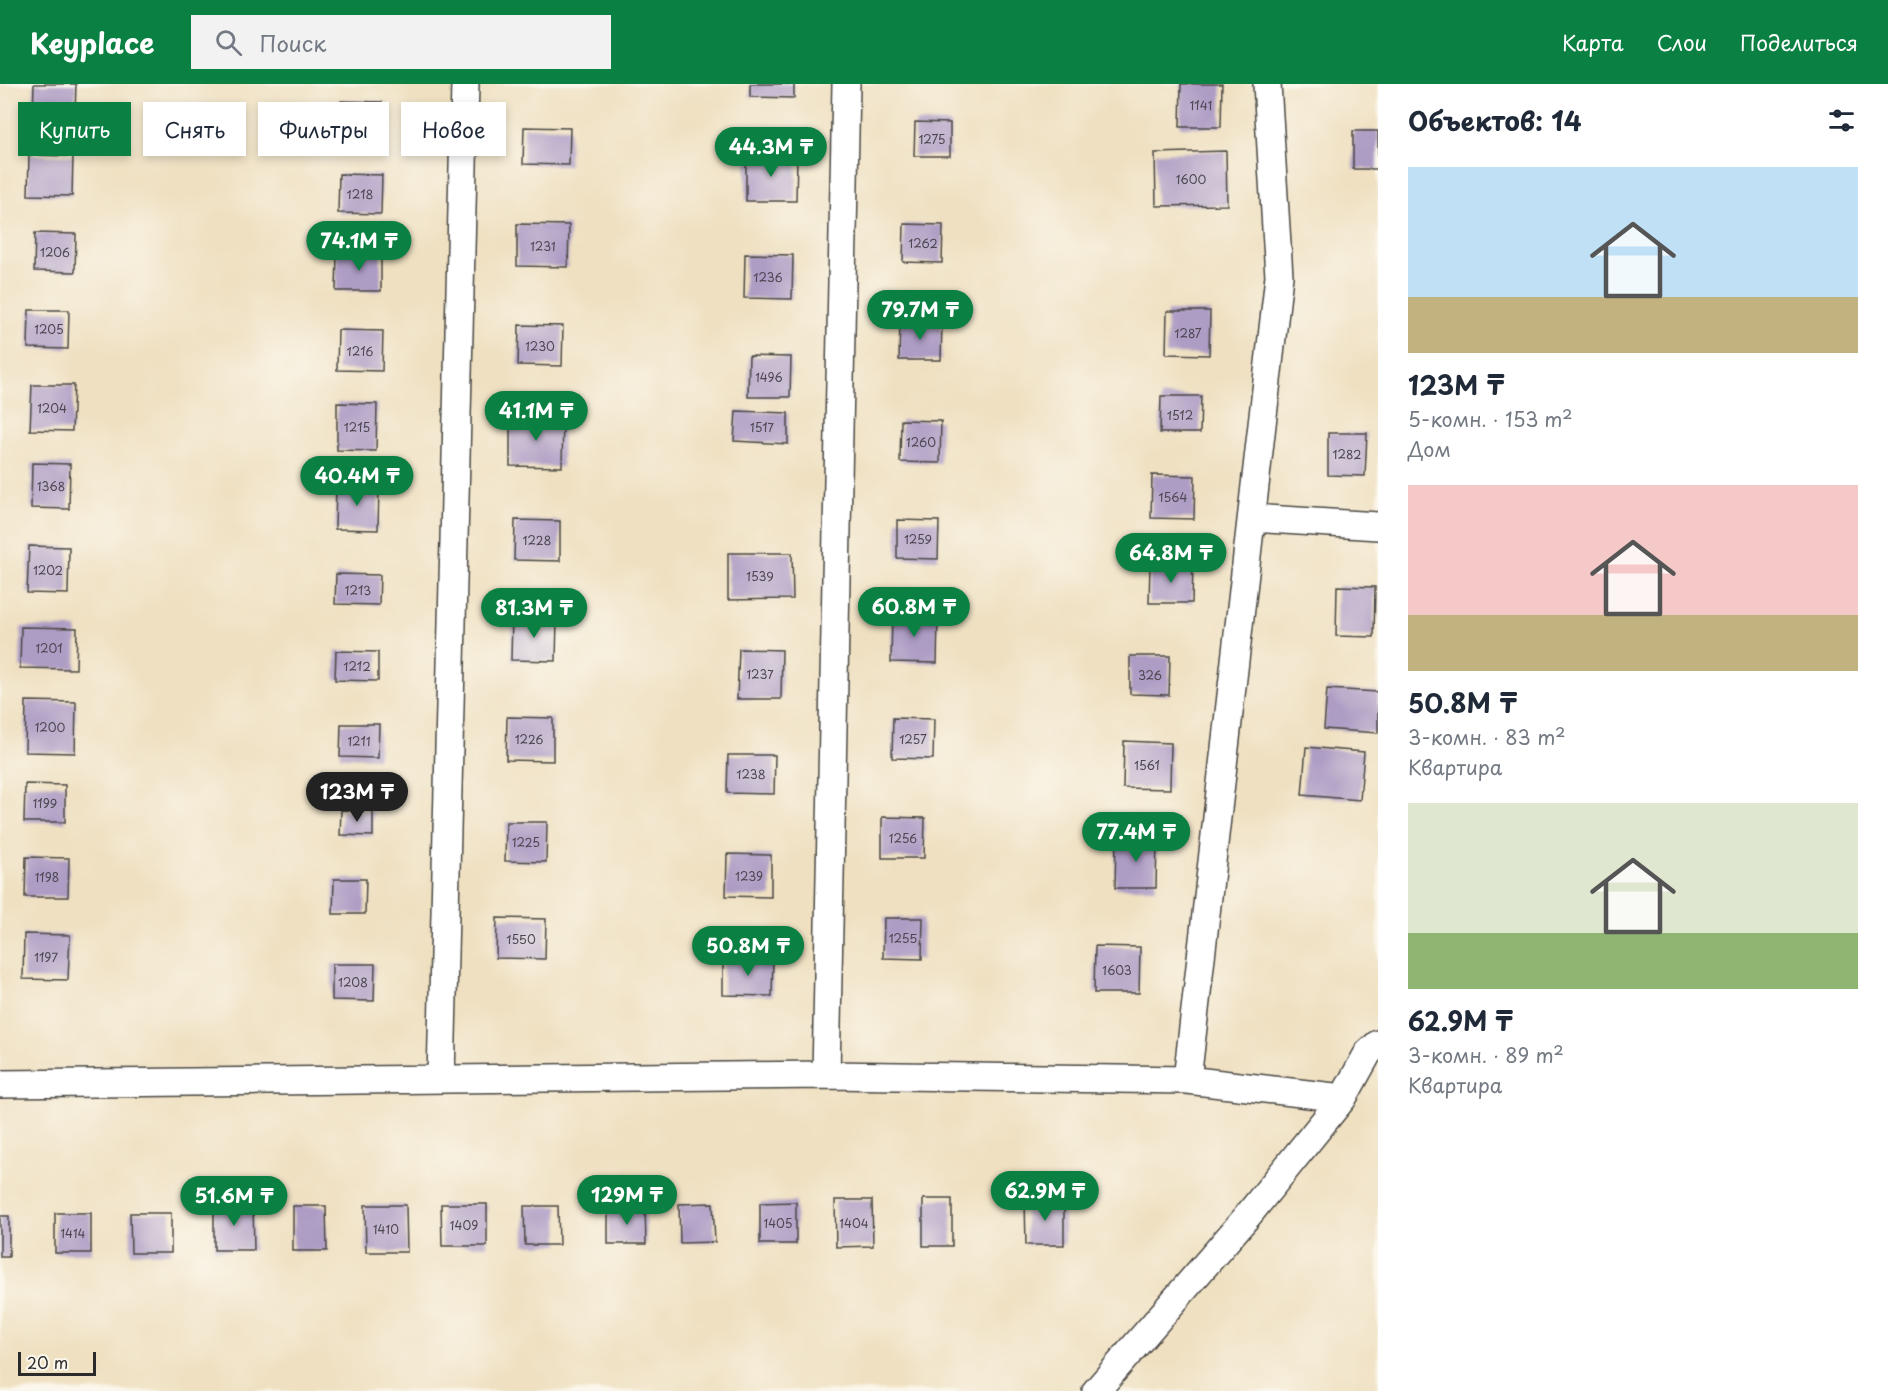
<!DOCTYPE html>
<html lang="ru">
<head>
<meta charset="utf-8">
<style>
	:root { --surface:#fff; --page:#f2f2f3; --text:#1f2937; --muted:#747a83; --accent:#0b8043 }
	body { margin:0; font-family:"Playpen Sans",sans-serif; background:var(--page); color:var(--text); height:100vh; display:flex; flex-direction:column; font-size:22px; white-space:nowrap }
	* { box-sizing:border-box; margin:0 }
	p { font-size:20px; color:var(--muted) }
	.icon { flex:none; width:33px; height:33px; fill:none; stroke:currentColor; stroke-width:2; stroke-linecap:round; stroke-linejoin:round }
	.map { position:relative; flex:1; overflow:hidden }
	.drawer { display:flex; flex-direction:column; background:var(--surface); width:510px }
	.drawer>* { flex:none }
	.top-card { position:absolute; left:18px; top:18px; width:570px; height:54px; display:flex; gap:12px }
	.scale { position:absolute; left:18px; bottom:15px; width:78px; box-sizing:border-box; padding-left:6px; border:3px solid #2b2b2b; border-top:0; font-size:16px; line-height:21px; white-space:nowrap; color:#2b2b2b; -webkit-text-stroke:4px #fbf7ec; paint-order:stroke }
	.price { position:absolute; translate:-50% -51px; padding:0 14px; border-radius:21px; background:var(--accent); color:#fff; font-size:20px; line-height:39px; filter:drop-shadow(0 2px 3px #0008) }
	.price::after { content:''; position:absolute; left:50%; top:36px; width:18px; height:14px; margin-left:-9px; background:inherit; clip-path:polygon(0 0,100% 0,50% 100%) }
	.price.selected { background:#222; color:#fff }
	ul { padding:0; list-style:none }
	li { display:grid; align-content:center; gap:12px; height:318px; padding:0 30px }
	li span { display:grid; place-items:center; height:186px; border-radius:0px; color:#555 }
	li>.icon { margin-inline-start:auto }
	span .icon { width:108px; height:108px; fill:#fffc; stroke-width:1 }
	li b { font-size:26px }
	h2 { display:flex; justify-content:space-between; align-items:center; height:72px; padding:0 30px; font-size:26px }
	.pill { padding:0 21px; border-radius:0px; background:var(--surface); box-shadow:0 3px 9px #0003; font-size:21px; line-height:54px }
	.pill.selected { background:var(--accent); color:#fff }
	header { display:flex; align-items:center; gap:36px; box-sizing:border-box; height:84px; padding:0 30px; background:var(--accent); color:#fff }
	header strong { font-size:28px }
	nav { display:flex; gap:33px; margin-inline-start:auto; font-size:21px }
	.search { width:420px; height:54px; background:var(--page); display:flex; align-items:center; gap:15px; box-sizing:border-box; padding:0 21px; border-radius:0px; color:var(--muted); font-size:22px }
	main { display:flex; flex:1; min-height:0 }
	.map>svg:first-child { display:block }
	.building { fill:#ad9cc4 }
	.lines { fill:none; stroke-linecap:round; stroke-linejoin:round }
	.minor-casing { stroke:#484642; stroke-width:30 }
	.minor { stroke:#fff; stroke-width:27 }
	.labels { text-anchor:middle; dominant-baseline:central; stroke-width:6; stroke-linejoin:round; paint-order:stroke }
	.number-label { font-size:12px; fill:#4c4751 }
</style>
</head>
<body>
<header>
<strong>Keyplace</strong>
<div class="search"><svg class="icon" aria-label="search" viewBox="0 0 24 24"><circle cx="10" cy="10" r="6"/><path d="M15 15l6 6"/></svg>Поиск</div>
<nav><a>Карта</a><a>Слои</a><a>Поделиться</a></nav>
</header>
<main>
<div class="map">
<svg width="1378" height="1307" viewBox="0 0 1378 1307">
	<rect width="100%" height="100%" fill="#fbf7ec"/>
	<filter id="ink" filterUnits="userSpaceOnUse"><feTurbulence type="fractalNoise" baseFrequency=".0167" numOctaves="2"/><feDisplacementMap in="SourceGraphic" scale="12" xChannelSelector="R" yChannelSelector="G"/><feConvolveMatrix kernelMatrix="1 2 1 2 8 2 1 2 1" color-interpolation-filters="sRGB"/></filter>
	<filter id="wash" filterUnits="userSpaceOnUse"><feTurbulence type="fractalNoise" baseFrequency=".008" numOctaves="4" result="noise"/><feDisplacementMap in="SourceGraphic" scale="24" xChannelSelector="R" yChannelSelector="G"/><feGaussianBlur stdDeviation="1.35" result="paint"/><feColorMatrix in="noise" values="0 0 0 0 0 0 0 0 0 0 0 0 0 0 0 0 0 1.4 0 .05"/><feComposite in="paint" operator="in"/></filter>
	<g filter="url(#wash)">
		<rect width="100%" height="100%" fill="#efe0c1"/>
		<g id="blocks">
			<path class="building" d="M34 0H76L75 31H33Z
				M750 0H794V14L750 13Z
				M1181 0H1222L1221 43H1180Z
				M341 17 382 18V56L340 55Z
				M915 38 950 39V72H914Z
				M524 43 570 44 569 81 523 80Z
				M1353 47H1378V85H1353Z
				M1226 67 1227 121 1156 122 1155 69Z
				M29 71 73 72 72 112 28 111Z
				M746 71 797 72 796 117H746Z
				M339 90 382 91 381 130 338 129Z
				M517 140 569 141 568 183 517 182Z
				M904 140 943 141 942 179 903 178Z
				M35 149 76 150 75 188 34 187Z
				M337 168 381 169V207H336Z
				M745 170 793 171 792 215 744 214Z
				M29 226H69L68 265 28 264Z
				M1167 227H1210L1209 271 1166 270Z
				M900 238 942 239 941 276H899Z
				M519 241 563 242 562 282 518 281Z
				M338 246 383 247 382 287 337 286Z
				M749 272 791 273 790 313H748Z
				M32 301H74L72 347 30 346Z
				M1161 312H1201L1200 349H1160Z
				M337 319 377 320 376 367 337 366Z
				M736 327 788 329V360L734 357Z
				M510 334 563 335 562 383 510 382Z
				M901 336 941 337 940 379 900 378Z
				M1328 349H1367L1365 392 1328 391Z
				M32 379 70 380 69 425 31 424Z
				M1152 391 1195 392 1194 435 1151 434Z
				M336 401 379 402 378 446 335 445Z
				M515 436 560 437V477L514 476Z
				M897 436 939 437 938 475 897 474Z
				M29 462 69 463 68 510 27 509Z
				M728 469H792L793 515 728 516Z
				M1150 480 1193 481 1192 519H1149Z
				M336 490 380 491 379 521 335 520Z
				M1337 502 1375 503 1374 553 1336 552Z
				M892 529 938 530 937 579 891 578Z
				M512 532 557 533 556 577 511 576Z
				M21 543 77 544 76 585 20 584Z
				M739 565 782 566 781 615H737Z
				M336 567 378 568V597L335 596Z
				M1130 572H1170L1169 611 1130 610Z
				M1327 605 1378 608V649L1324 645Z
				M26 617 76 618 75 669 25 668Z
				M507 633 553 634V677L506 676Z
				M893 634 934 635 933 675 892 674Z
				M341 640H379L378 674 340 673Z
				M1124 657 1171 659 1170 705 1123 704Z
				M1306 663 1364 668 1360 716 1302 711Z
				M728 671H775L774 710 727 709Z
				M25 700 65 701V738H24Z
				M341 726 373 727V752L340 751Z
				M882 733 925 734 924 774H882Z
				M506 738H547L546 778 505 777Z
				M1116 754H1157L1156 804H1115Z
				M727 770 771 771V813L726 812Z
				M26 773 69 774 68 813H25Z
				M334 795H366L365 830H333Z
				M497 834 546 835 545 875 496 874Z
				M884 834H923L922 875 883 874Z
				M24 850 70 851 68 896 23 895Z
				M1095 862 1140 863 1139 909H1094Z
				M723 874 773 875 772 912 723 911Z
				M332 880H375L374 917 332 916Z
				M923 1115H952V1162H923Z
				M835 1116H872L873 1162 836 1163Z
				M1025 1116H1064V1161H1026Z
				M796 1118V1160H760V1119Z
				M713 1119 715 1158 680 1159 679 1120Z
				M214 1120H253L254 1166H214Z
				M441 1120H487V1162H442Z
				M365 1121H406L407 1168H366Z
				M293 1122H326L327 1167H293Z
				M524 1122H558L559 1161H525Z
				M645 1123 646 1160H608V1124Z
				M55 1129H91V1169H55Z
				M130 1129H171V1169H131Z
				M0 1132H9V1173H0Z"/>
		</g>
	</g>
	<g filter="url(#ink)">
		<use href="#blocks" fill-opacity="0" stroke="#484642" stroke-width="1.5"/>
		<g class="lines">
			<defs>
				<path id="minor" d="M1252 434 1378 442
					M826 991 846 0
					M441 995 465 0
					M1187 996 1279 192 1267 0
					M0 1000 826 991 1187 996 1343 1014
					M1096 1307 1245 1135 1343 1014 1368 969 1378 960"/>
			</defs>
			<use href="#minor" class="minor-casing"/>
			<use href="#minor" class="minor"/>
		</g>
	</g>
	<g class="labels">
		<g class="number-label">
			<text x="1201" y="21">1141</text>
			<text x="932" y="55">1275</text>
			<text x="1191" y="95">1600</text>
			<text x="360" y="110">1218</text>
			<text x="923" y="159">1262</text>
			<text x="543" y="162">1231</text>
			<text x="55" y="168">1206</text>
			<text x="768" y="193">1236</text>
			<text x="49" y="245">1205</text>
			<text x="1188" y="249">1287</text>
			<text x="540" y="262">1230</text>
			<text x="360" y="267">1216</text>
			<text x="769" y="293">1496</text>
			<text x="52" y="324">1204</text>
			<text x="1180" y="331">1512</text>
			<text x="357" y="343">1215</text>
			<text x="762" y="343">1517</text>
			<text x="921" y="358">1260</text>
			<text x="1347" y="370">1282</text>
			<text x="51" y="402">1368</text>
			<text x="1173" y="413">1564</text>
			<text x="918" y="455">1259</text>
			<text x="537" y="456">1228</text>
			<text x="48" y="486">1202</text>
			<text x="760" y="492">1539</text>
			<text x="358" y="506">1213</text>
			<text x="49" y="564">1201</text>
			<text x="357" y="582">1212</text>
			<text x="760" y="590">1237</text>
			<text x="1150" y="591">326</text>
			<text x="50" y="643">1200</text>
			<text x="529" y="655">1226</text>
			<text x="913" y="655">1257</text>
			<text x="359" y="657">1211</text>
			<text x="1147" y="681">1561</text>
			<text x="751" y="690">1238</text>
			<text x="45" y="719">1199</text>
			<text x="903" y="754">1256</text>
			<text x="526" y="758">1225</text>
			<text x="749" y="792">1239</text>
			<text x="47" y="793">1198</text>
			<text x="903" y="854">1255</text>
			<text x="521" y="855">1550</text>
			<text x="46" y="873">1197</text>
			<text x="1117" y="886">1603</text>
			<text x="353" y="898">1208</text>
			<text x="778" y="1139">1405</text>
			<text x="854" y="1139">1404</text>
			<text x="464" y="1141">1409</text>
			<text x="386" y="1145">1410</text>
			<text x="73" y="1149">1414</text>
		</g>
	</g>
</svg>
<div class="scale">20 m</div>
<b class="price" style="left:771px;top:94px">44.3M ₸</b>
<b class="price" style="left:359px;top:188px">74.1M ₸</b>
<b class="price" style="left:920px;top:257px">79.7M ₸</b>
<b class="price" style="left:536px;top:358px">41.1M ₸</b>
<b class="price" style="left:357px;top:423px">40.4M ₸</b>
<b class="price" style="left:1171px;top:500px">64.8M ₸</b>
<b class="price" style="left:914px;top:554px">60.8M ₸</b>
<b class="price" style="left:534px;top:555px">81.3M ₸</b>
<b class="price selected" style="left:357px;top:739px">123M ₸</b>
<b class="price" style="left:1136px;top:779px">77.4M ₸</b>
<b class="price" style="left:748px;top:893px">50.8M ₸</b>
<b class="price" style="left:1045px;top:1138px">62.9M ₸</b>
<b class="price" style="left:627px;top:1142px">129M ₸</b>
<b class="price" style="left:234px;top:1143px">51.6M ₸</b>
<div class="top-card">
<a class="pill selected">Купить</a>
<a class="pill">Снять</a>
<a class="pill">Фильтры</a>
<a class="pill">Новое</a>
</div>
</div>
<section class="drawer">
<h2>Объектов: 14<svg class="icon" aria-label="filters" viewBox="0 0 24 24"><path d="M4 7h16M4 17h16"/><circle cx="9" cy="7" r="2"/><circle cx="15" cy="17" r="2"/></svg></h2>
<ul>
<li><span style="background:linear-gradient(#bfe0f5 70%,#c2b280 0)"><svg class="icon" aria-label="home" viewBox="0 0 24 24"><path d="M3 11l9-7 9 7M6 9v11h12V9"/></svg></span><div><b>123M ₸</b><p>5-комн. · 153 m²</p><p>Дом</p></div></li>
<li><span style="background:linear-gradient(#f6c9c9 70%,#c2b280 0)"><svg class="icon" aria-label="home" viewBox="0 0 24 24"><path d="M3 11l9-7 9 7M6 9v11h12V9"/></svg></span><div><b>50.8M ₸</b><p>3-комн. · 83 m²</p><p>Квартира</p></div></li>
<li><span style="background:linear-gradient(#dfe7d0 70%,#8fb573 0)"><svg class="icon" aria-label="home" viewBox="0 0 24 24"><path d="M3 11l9-7 9 7M6 9v11h12V9"/></svg></span><div><b>62.9M ₸</b><p>3-комн. · 89 m²</p><p>Квартира</p></div></li>
</ul>
</section>
</main>
</body>
</html>
